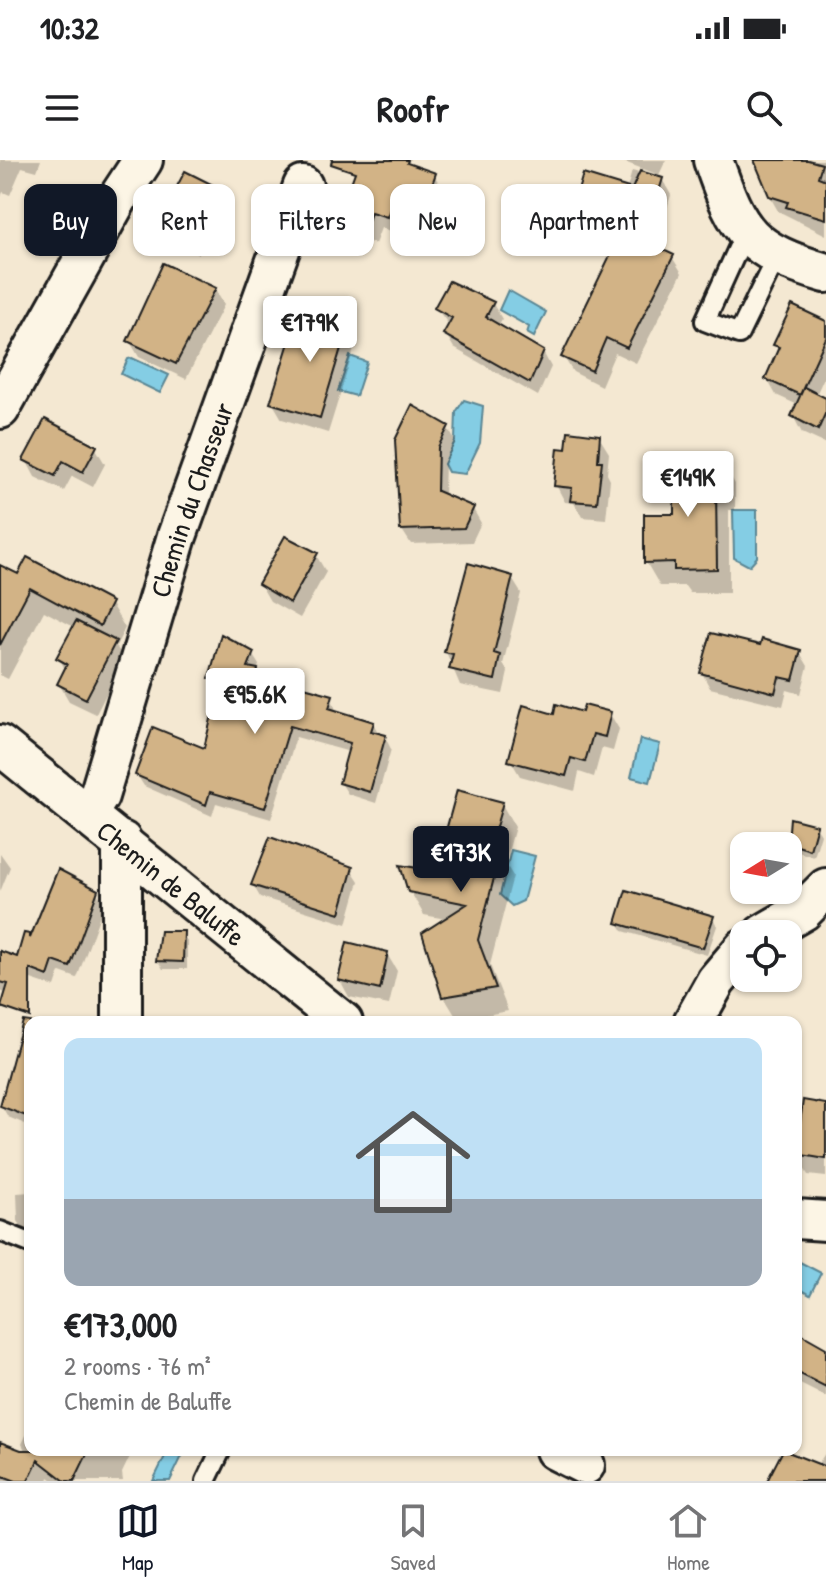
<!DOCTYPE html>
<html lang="en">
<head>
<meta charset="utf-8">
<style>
	:root { --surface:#fff; --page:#f2f2f2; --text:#202124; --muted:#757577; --line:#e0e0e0; --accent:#111827 }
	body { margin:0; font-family:"Patrick Hand",sans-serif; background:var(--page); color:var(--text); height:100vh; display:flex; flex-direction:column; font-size:30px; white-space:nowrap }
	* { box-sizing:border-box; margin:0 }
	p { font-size:26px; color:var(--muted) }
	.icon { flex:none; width:44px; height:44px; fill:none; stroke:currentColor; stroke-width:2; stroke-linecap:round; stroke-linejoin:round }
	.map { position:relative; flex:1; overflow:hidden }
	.side { position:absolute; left:24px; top:856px; width:778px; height:440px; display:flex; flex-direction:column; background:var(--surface); border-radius:16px; box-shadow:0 2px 6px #0004 }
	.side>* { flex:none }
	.top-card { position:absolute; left:24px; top:24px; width:778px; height:72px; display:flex; gap:16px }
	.needle { width:52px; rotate:259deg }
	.fabs { position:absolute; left:730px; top:672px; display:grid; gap:16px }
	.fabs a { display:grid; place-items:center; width:72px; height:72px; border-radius:16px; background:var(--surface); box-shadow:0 2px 6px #0004; font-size:40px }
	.price { position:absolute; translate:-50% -68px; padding:0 18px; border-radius:8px; background:#fff; color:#222; font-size:26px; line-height:52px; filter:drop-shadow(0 2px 4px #0008) }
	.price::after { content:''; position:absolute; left:50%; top:48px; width:24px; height:18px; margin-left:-12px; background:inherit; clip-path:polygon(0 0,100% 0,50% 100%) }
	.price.selected { background:var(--accent); color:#fff }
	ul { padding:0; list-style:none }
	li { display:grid; align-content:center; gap:16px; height:424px; padding:0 40px }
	li span { display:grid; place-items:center; height:248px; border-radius:16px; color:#555 }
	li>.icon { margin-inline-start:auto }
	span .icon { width:144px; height:144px; fill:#fffc; stroke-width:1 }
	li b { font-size:34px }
	.pill { padding:0 28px; border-radius:16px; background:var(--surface); box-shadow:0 2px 6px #0004; font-size:28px; line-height:72px }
	.pill.selected { background:var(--accent); color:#fff }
	.status { display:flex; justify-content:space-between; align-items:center; height:56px; padding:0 40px; background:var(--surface); direction:ltr }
	.status svg { height:22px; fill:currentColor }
	header { display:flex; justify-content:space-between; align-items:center; height:104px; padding:0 40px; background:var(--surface); font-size:36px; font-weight:800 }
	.dock { display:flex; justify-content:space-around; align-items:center; height:112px; border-top:2px solid var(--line); background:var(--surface); font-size:22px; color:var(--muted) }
	.dock a { display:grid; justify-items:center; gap:4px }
	.dock .selected { color:var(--accent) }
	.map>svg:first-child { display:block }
	.water { fill:#84cde4; stroke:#5a8694; stroke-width:2 }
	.shadow { fill:#0003 }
	.building { fill:#d2b386; stroke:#1c1c1c; stroke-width:2 }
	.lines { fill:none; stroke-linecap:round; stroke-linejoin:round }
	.service-casing { stroke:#1c1c1c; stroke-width:24 }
	.minor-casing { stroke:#1c1c1c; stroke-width:44 }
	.service { stroke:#fcf5e5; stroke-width:18 }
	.minor { stroke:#fcf5e5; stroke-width:38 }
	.labels { text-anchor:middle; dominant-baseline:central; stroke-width:8; stroke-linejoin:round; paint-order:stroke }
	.street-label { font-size:28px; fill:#1c1c1c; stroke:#fcf5e5 }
</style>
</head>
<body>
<div class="status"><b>10:32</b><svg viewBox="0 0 49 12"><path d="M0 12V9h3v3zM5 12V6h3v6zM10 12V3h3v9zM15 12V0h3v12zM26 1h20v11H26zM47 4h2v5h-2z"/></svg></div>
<header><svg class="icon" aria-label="menu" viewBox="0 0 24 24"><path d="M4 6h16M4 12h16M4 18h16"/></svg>Roofr<svg class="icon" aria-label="search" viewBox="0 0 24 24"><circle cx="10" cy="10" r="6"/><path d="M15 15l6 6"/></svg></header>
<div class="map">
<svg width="826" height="1321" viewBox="0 0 826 1321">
	<rect width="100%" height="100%" fill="#f4e8d2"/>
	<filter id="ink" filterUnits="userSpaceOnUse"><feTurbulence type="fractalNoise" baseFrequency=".0125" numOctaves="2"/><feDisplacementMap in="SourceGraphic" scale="16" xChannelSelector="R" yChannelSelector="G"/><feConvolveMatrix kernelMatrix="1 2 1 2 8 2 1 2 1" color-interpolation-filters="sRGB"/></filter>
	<g filter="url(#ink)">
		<path class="water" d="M508 130 546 152 534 177 527 173 529 167 499 150Z
			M350 196 367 202 356 236 338 231Z
			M132 198 169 215 160 233 121 214 128 199Z
			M464 240 483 246 480 283 465 314 448 312 444 304 455 281 456 252Z
			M733 350H757V397L749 406 734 398Z
			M640 579 660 584 650 622 631 617Z
			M511 690 535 696 523 741 512 746 500 735Z
			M796 1100 821 1113 810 1135 796 1127Z
			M168 1290H185L170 1321H153Z"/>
		<path class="shadow" d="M0 0H41L37 11 22 7 10 35 3 32 0 39Z
			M361 0H393L434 15 444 31 436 53 407 43 397 73 381 68 375 84 350 75 340 58Z
			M619 0H666L659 15Z
			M782 0H826V75L778 51 769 35Z
			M632 11 662 19 671 35 655 88 672 97 682 113 636 203 615 193 601 226 573 212 563 196 628 62 621 50Z
			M213 28 222 43 199 94 175 83 167 68 170 61 165 53Z
			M450 124 493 144 502 159 498 166 543 192 551 207 538 236 454 188 445 173 450 166 436 148Z
			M215 129 224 145 186 219 139 197 129 180Z
			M349 159 358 176 328 273 282 259 272 242 319 167Z
			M826 163V213L816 235 826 240V284L802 273 793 256 798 245 776 235 767 219 779 191 776 185Z
			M447 267 456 282 445 303 444 336 473 349 481 363 472 382 411 384 402 370 398 280Z
			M599 277 609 293 607 314 610 320 606 359 582 357 574 343 565 342 556 325 568 291Z
			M95 287 105 304 93 327 72 316 64 331 35 317 26 300Z
			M721 300 735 324V350H729V433H690L685 426H660L646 402 676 356Z
			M316 395 326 412 300 458 270 441 260 424Z
			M0 407 18 417 111 444 125 468 116 486 124 499 96 554 69 541 59 524 66 511 59 498 74 467 44 451 8 519 0 515Z
			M511 417 521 433 503 504 508 512 503 534 460 525 446 492Z
			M761 488 799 491 808 506 801 534 787 530 783 546 710 528 702 513Z
			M252 494 259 505 257 512 260 517 331 536 337 553 373 563 380 576 385 577 391 589 376 643 348 634 341 623 350 592 296 577 271 659 216 643 212 656 144 626 137 615 206 591 218 530 212 518Z
			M610 554 619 569 613 591 602 588 594 617 579 612 575 631 520 616 511 601 556 556Z
			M501 643 515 667 505 703 513 716 490 805 508 851 458 860 444 837 426 772 446 759 424 755 410 731 437 713Z
			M816 666 821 674 814 697 795 691 790 683Z
			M0 693 10 707 0 732Z
			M351 709 359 721 347 764 260 737 253 725Z
			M96 731 104 744 77 818 60 812 55 827 28 818 22 838 0 831V793L23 801Z
			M713 758 717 766 707 795 623 771 618 763Z
			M182 773 187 781V809H163L158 801Z
			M387 794 397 811 389 845 349 837 340 820Z
			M30 886V966L8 957 1 945Z
			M826 946V1017L808 1015 796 994Z
			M30 1032V1069H23L18 1061 17 1033Z
			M796 1173 826 1191V1237L796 1222Z
			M30 1267V1290H133L122 1313 123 1321H54L49 1317 48 1321H0V1285L29 1298 22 1284Z
			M786 1290 817 1305 826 1292V1321H769Z"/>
		<path class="building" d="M332 0H408L407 3 436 13 427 38 398 28 387 57 371 52 366 68 338 59 355 12 331 4Z
			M754 0H808L822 4 818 17 826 20V59L786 47 788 42 769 36Z
			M185 11 215 26 191 80 164 68 170 56 163 53Z
			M640 11 663 18 644 81 674 95 627 188 606 178 592 211 561 197 630 54 576 37 583 14 632 29Z
			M163 103 216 128 176 204 127 181Z
			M449 121 494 142 486 157 544 191 530 223 443 174 452 158 434 148Z
			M792 145 826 161V178L800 235 765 219 779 187 773 185Z
			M323 148 350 158 320 258 270 243 297 157 318 164Z
			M804 227 826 238V252L818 270 791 256Z
			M412 245 449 266 438 287 437 331 474 347 464 368 400 370 395 280Z
			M45 259 97 286 83 312 63 301 55 316 23 300Z
			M568 271 600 275 598 301H602L597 343 570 341 572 328 554 326 558 288 566 289Z
			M722 298 723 327H716L717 409 674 410V402L644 403V354H674V299Z
			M285 376 318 393 290 443 258 424Z
			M27 397 112 442 100 466 30 428 0 485V405L18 414Z
			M468 403 513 416 494 493 500 495 495 520 449 509 453 494 444 492Z
			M76 461 116 481 86 539 57 524 67 504 56 498Z
			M711 473 760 485 762 479 801 490 793 520 779 517 775 533 700 513Z
			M221 474 254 492 248 507 258 509 257 514 333 535 329 548 374 562 371 571 386 575 370 632 339 623 350 583 290 566 265 648 210 632 206 645 135 615 153 567 204 588 220 522 209 518Z
			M556 544 582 552 584 545 611 552 605 577 593 574 585 602 571 598 566 616 508 601 523 545 554 554Z
			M457 630 503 642 490 688 501 691 478 780 496 828 442 837 422 773 467 744 408 732 400 705 435 711Z
			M790 658 817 665 810 690 788 683Z
			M270 677 353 707 340 753 251 725Z
			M58 709 98 730 70 807 53 801 48 816 30 809V857L1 847 8 824 0 822V791L17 797 24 773 30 774V778Z
			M626 730 714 756 703 788 616 763Z
			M160 771H184L183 802 156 801Z
			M347 782 388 792 380 830 338 820Z
			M23 861 30 862V939L26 956 0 946Z
			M803 940 826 944V999L796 994Z
			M796 1171 826 1188V1227L796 1212Z
			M0 1282 21 1290H89L74 1321H65L38 1300 28 1321H16L0 1315Z
			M783 1290 826 1307V1321H767Z"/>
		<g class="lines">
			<defs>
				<path id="service" d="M745 73 705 161 739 174 777 96
					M0 1071 30 1083
					M206 1321 221 1290"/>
				<g id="minor">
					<path d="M713 0C738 73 750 91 826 113"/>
					<path d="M0 249 118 38 143 0"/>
					<path id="s1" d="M0 585 343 862"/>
					<path id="s2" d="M87 654 99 636 177 376 303 26"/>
					<path d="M122 681V862"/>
					<path d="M763 774 803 751 826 728"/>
					<path d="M693 862 716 821 744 788"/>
					<path d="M796 1059 826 1061"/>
					<path d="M555 1290 585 1305"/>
				</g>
			</defs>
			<use href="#service" class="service-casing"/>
			<use href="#minor" class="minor-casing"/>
			<use href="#service" class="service"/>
			<use href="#minor" class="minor"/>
		</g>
	</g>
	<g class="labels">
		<g class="street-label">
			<text stroke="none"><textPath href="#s2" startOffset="332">Chemin du Chasseur</textPath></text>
			<text stroke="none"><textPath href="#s1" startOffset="220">Chemin de Baluffe</textPath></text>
		</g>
	</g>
</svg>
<div class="fabs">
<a><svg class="needle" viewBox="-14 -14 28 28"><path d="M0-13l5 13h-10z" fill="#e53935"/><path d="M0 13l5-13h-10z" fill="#757577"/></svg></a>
<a><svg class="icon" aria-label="locate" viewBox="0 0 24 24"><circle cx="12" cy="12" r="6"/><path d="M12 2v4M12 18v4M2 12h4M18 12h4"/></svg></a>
</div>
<b class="price" style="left:310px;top:204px">€179K</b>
<b class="price" style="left:688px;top:359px">€149K</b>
<b class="price" style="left:255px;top:576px">€95.6K</b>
<b class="price selected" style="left:461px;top:734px">€173K</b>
<div class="top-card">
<a class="pill selected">Buy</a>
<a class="pill">Rent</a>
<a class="pill">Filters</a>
<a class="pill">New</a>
<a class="pill">Apartment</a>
</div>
<section class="side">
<ul>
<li><span style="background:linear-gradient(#bfe0f5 65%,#9aa5b1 0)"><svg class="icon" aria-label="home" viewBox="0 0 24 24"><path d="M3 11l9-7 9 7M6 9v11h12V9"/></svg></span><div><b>€173,000</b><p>2 rooms · 76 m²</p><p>Chemin de Baluffe</p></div></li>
</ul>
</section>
</div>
<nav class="dock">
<a class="selected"><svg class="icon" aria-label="map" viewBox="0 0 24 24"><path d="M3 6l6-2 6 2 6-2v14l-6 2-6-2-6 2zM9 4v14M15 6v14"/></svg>Map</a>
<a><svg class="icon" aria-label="saved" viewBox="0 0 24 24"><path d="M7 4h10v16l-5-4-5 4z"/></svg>Saved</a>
<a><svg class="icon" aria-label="home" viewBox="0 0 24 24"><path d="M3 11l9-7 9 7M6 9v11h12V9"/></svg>Home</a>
</nav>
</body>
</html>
